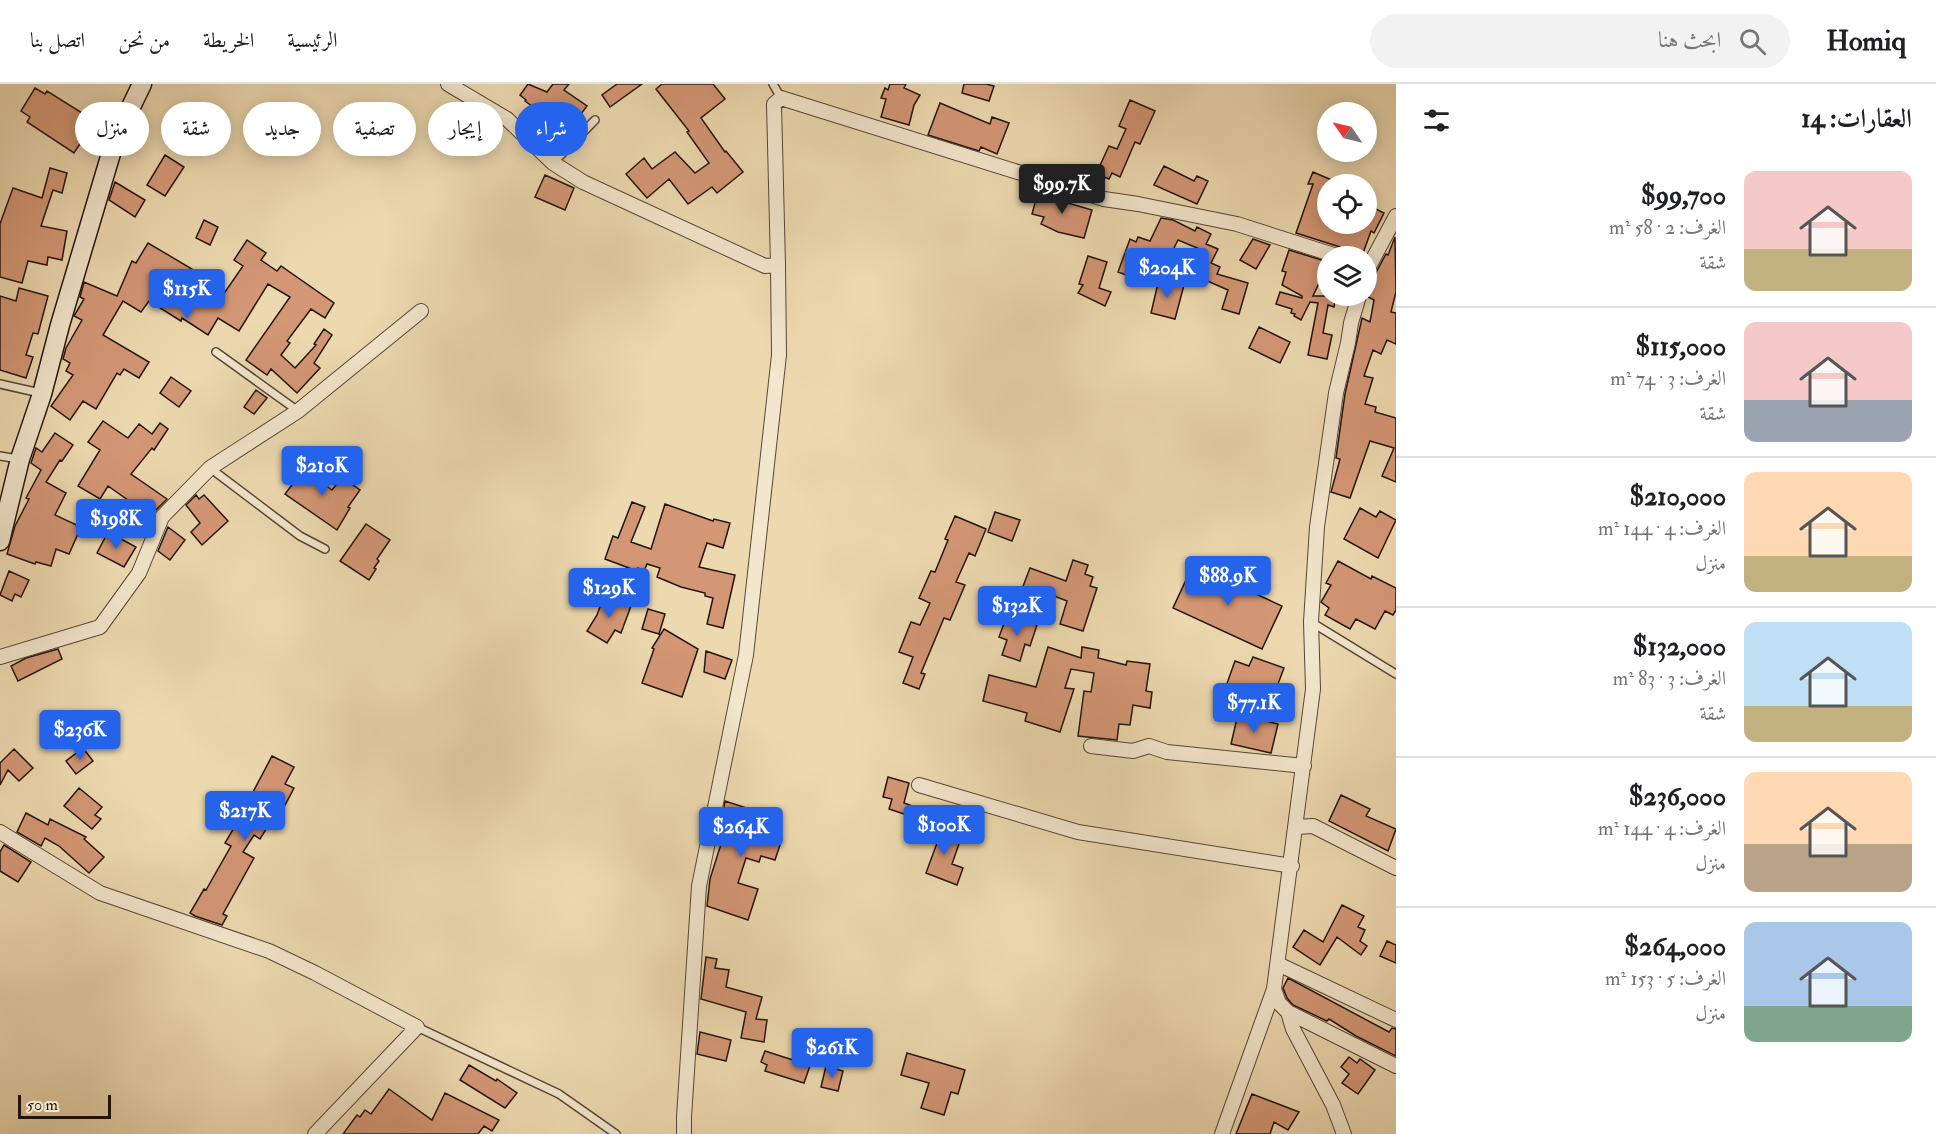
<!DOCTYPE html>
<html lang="ar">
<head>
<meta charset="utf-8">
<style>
	:root { --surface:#fff; --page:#f2f2f2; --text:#202124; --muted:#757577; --line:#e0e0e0; --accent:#2563eb }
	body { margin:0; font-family:"IM FELL Double Pica",Amiri,serif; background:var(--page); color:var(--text); direction:rtl; height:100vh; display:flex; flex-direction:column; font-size:22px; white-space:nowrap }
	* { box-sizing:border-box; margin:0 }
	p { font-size:20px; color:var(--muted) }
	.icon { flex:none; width:33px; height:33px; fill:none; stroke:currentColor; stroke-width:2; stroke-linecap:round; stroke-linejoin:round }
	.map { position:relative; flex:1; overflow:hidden; direction:ltr }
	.drawer { display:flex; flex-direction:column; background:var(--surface); width:540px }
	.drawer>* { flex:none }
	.banner { position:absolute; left:18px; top:18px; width:570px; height:54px; direction:rtl; display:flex; gap:12px }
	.needle { width:39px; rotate:304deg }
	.tools { position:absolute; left:1317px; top:18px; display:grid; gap:12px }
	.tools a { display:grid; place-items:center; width:60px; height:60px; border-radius:50%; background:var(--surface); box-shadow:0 3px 15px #0003; font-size:30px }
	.scale { position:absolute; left:18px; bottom:15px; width:93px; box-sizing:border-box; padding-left:6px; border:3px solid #23150e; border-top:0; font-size:16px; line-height:21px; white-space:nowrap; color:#23150e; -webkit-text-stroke:4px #f3e6cc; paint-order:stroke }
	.price { position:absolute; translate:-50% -51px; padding:0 14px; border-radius:6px; background:var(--accent); color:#fff; font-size:20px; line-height:39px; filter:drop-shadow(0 2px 3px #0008) }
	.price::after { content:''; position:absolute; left:50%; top:36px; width:18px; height:14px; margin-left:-9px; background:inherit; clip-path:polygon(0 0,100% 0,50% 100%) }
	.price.on { background:#222; color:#fff }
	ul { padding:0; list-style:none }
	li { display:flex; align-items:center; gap:18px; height:150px; padding:0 24px }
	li+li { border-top:2px solid var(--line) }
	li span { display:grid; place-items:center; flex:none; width:168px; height:120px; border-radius:12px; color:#555 }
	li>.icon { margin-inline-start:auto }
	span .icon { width:72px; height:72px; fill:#fffc; stroke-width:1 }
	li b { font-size:26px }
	h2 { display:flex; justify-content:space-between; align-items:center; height:72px; padding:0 24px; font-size:26px }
	.pill { padding:0 21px; border-radius:27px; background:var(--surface); box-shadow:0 3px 15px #0003; font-size:21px; line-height:54px }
	.pill.on { background:var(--accent); color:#fff }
	header { display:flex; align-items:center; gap:36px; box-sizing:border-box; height:84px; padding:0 30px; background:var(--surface); border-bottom:2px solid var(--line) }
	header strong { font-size:28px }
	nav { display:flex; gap:33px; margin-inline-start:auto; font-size:21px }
	.search { width:420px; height:54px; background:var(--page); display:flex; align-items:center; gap:15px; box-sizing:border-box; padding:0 21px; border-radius:33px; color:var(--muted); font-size:22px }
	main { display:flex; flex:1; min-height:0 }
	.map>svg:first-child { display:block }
	.building { fill:#d49776; stroke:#23150e; stroke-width:1.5; fill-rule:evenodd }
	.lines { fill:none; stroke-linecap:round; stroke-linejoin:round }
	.lane-casing { stroke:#564636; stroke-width:10 }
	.street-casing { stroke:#564636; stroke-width:16 }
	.secondary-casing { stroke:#23150e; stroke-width:21 }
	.lane { stroke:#f3e6cc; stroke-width:7 }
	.street { stroke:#f3e6cc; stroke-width:14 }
	.secondary { stroke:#f3e6cc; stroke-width:18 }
</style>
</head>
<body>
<header>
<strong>Homiq</strong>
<div class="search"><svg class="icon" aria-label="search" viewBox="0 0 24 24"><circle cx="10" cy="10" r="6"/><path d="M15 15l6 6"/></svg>ابحث هنا</div>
<nav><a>الرئيسية</a><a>الخريطة</a><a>من نحن</a><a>اتصل بنا</a></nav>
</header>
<main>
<section class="drawer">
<h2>العقارات: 14<svg class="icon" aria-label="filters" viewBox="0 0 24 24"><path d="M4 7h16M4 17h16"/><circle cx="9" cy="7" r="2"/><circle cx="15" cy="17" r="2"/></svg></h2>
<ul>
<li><span style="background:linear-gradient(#f6c9c9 65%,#c2b280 0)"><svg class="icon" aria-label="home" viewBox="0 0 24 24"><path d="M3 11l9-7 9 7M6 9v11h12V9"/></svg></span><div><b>$99,700</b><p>الغرف: 2 · 58 m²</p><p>شقة</p></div></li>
<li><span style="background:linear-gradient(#f6c9c9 65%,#9aa5b1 0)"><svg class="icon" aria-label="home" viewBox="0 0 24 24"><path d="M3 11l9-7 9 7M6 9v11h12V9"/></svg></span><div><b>$115,000</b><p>الغرف: 3 · 74 m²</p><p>شقة</p></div></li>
<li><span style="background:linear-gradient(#ffd9b3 70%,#c2b280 0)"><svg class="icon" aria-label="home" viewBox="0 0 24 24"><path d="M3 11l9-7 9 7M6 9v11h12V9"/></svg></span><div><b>$210,000</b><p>الغرف: 4 · 144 m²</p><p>منزل</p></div></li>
<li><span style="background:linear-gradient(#bfe0f5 70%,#c2b280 0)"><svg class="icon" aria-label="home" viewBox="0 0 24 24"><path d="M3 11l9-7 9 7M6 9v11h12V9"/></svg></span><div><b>$132,000</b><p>الغرف: 3 · 83 m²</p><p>شقة</p></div></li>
<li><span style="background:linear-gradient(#ffd9b3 60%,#b9a48a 0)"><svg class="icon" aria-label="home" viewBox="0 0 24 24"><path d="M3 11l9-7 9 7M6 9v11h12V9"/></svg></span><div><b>$236,000</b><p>الغرف: 4 · 144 m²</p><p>منزل</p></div></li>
<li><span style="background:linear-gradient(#a9c7e8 70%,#7fa58c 0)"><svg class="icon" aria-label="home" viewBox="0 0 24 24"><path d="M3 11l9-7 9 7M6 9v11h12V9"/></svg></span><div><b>$264,000</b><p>الغرف: 5 · 153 m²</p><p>منزل</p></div></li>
</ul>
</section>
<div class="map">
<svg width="1396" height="1050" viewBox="0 0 1396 1050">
	<rect width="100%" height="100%" fill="#edd9b0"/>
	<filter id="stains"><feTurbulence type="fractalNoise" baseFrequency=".00333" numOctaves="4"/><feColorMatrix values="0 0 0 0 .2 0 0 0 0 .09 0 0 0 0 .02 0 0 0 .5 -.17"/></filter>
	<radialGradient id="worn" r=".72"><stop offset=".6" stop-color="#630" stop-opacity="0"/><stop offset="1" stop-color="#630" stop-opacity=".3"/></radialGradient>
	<path class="building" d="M528 0 547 8 553 0H569L564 6 587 22 575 38 557 26 551 36 525 17 526 16 520 11Z
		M617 0H642L610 23 602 11Z
		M662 0H713L725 15 701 34 725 68 726 67 743 88 717 109 712 103 688 120 669 95 647 114 626 90 644 74 652 85 675 68 695 89 709 79 687 48 689 47 656 5Z
		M890 0H906L904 4 920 11 914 21 909 41 881 33 886 15 881 14 885 4 888 6Z
		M964 0H986L994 2 989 17 962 9Z
		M35 4 45 10 47 7 95 37 74 69 27 38 30 33 21 27Z
		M1130 16 1155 27 1140 60 1135 58 1120 93 1112 89 1109 95 1096 90 1109 62 1117 65 1126 45 1119 42Z
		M940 19 990 40 992 33 1009 39 997 70 981 63 979 67 928 51Z
		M165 71 184 83 165 112 147 101Z
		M1164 82 1194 97 1197 92 1208 97 1197 120 1154 101Z
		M50 84 67 89 62 109 53 106 41 142 67 147 62 176 48 173 47 181 28 177 22 199 0 193V140L13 104 42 114Z
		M1313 88 1341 100H1328V140H1366V120L1384 129 1374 149 1371 147 1362 172 1346 170 1340 163 1296 149 1313 100H1308Z
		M545 91 574 104 565 126 535 113Z
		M115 98 145 116 135 133 109 116Z
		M1038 108 1049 111 1050 108 1070 114 1068 119 1092 126 1084 154 1058 148 1041 140 1044 133 1032 130Z
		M1161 134 1173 136 1195 147 1197 143 1211 150 1206 160 1218 165 1211 179 1220 183 1217 190 1248 199 1239 230 1222 225 1228 206 1189 189 1191 183 1194 184 1202 166 1178 156 1171 170 1163 166 1151 200 1118 188 1130 155 1136 158 1138 153 1150 157Z
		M204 136 218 143 210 161 196 154Z
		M1395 153 1396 208 1391 228 1396 229V260L1387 256 1381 270 1373 266 1364 292 1373 294 1365 320 1376 323 1375 328 1396 334V398L1382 392 1394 364 1370 357 1350 414 1331 408 1340 375 1336 374 1345 310 1362 234 1370 238 1374 216 1368 213 1366 201 1374 192 1386 170 1388 171Z
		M1253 155 1270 161 1256 185 1240 176Z
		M247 156 266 169 261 176 277 187 281 182 334 219 325 234 311 225 287 257 290 259 281 271 295 284 316 261 314 260 324 245 332 251 314 279 320 284 297 309 271 285 267 291 246 276 290 213 268 200 239 247 218 234 208 251 182 234 181 237 149 217 141 228 123 217 103 251 149 278 139 294 124 285 120 291 117 289 96 325 83 317 70 336 51 322 73 291 66 287 70 279 63 275 66 264 82 236 74 232 84 215 80 213 84 198 117 212 132 177 136 179 148 159 192 185 204 194 202 196 223 211 243 182 234 176ZM157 187 182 203 173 218 150 205Z
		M1289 166 1328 178V197L1321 195 1313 212H1336L1334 223 1328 221 1323 249 1332 251 1327 275 1308 271 1318 219 1310 218 1301 236 1294 232 1295 230 1291 229 1292 225 1276 220 1280 208 1302 214V212L1282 201 1286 188 1282 187Z
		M1088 172 1107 178 1099 204 1111 208 1105 222 1078 209 1083 201 1079 200Z
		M1159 195 1184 201 1175 235 1151 229Z
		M19 204 48 212 38 250 33 249 26 271 33 273 26 294 0 286V212L16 217Z
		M1259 243 1290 258 1280 279 1249 264Z
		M171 293 191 307 179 323 160 309Z
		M256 306 267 314 254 330 244 323Z
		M103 337 128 354 139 340 152 350 160 339 168 345 154 366 152 364 131 390 167 415 155 427 152 433 108 402 100 415 78 402 100 366 88 358Z
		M55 349 73 361 62 377 60 376 46 398 66 409 55 431 81 443 69 470 56 465 51 482 36 478 35 480 7 470 15 442 29 415 26 414 41 386 31 379 36 364 42 368Z
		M298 381 332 406 342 393 360 406 348 423 350 424 337 446 285 410 295 397 289 392Z
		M196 411 199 415 204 411 228 437 202 461 191 448 200 439 186 421Z
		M632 418 645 423 631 458 651 465 665 420 713 437 714 435 730 439 723 464 707 459 699 483 735 491 723 544 707 540 713 514 705 512V509L681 503 657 493 660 484 647 480 644 487 638 484 637 487 605 475 613 452 618 454Z
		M1360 424 1376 433 1380 427 1396 436 1378 474 1344 455Z
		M995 428 1020 436 1012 457 988 448Z
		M955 432 986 445 975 472 969 469 956 498 965 501 950 536 944 534 921 589 925 590 919 605 903 599 913 573 899 568 911 538 920 541 930 519 919 514 931 487 935 488 948 456 945 455Z
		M366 440 390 456 377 475 379 477 374 484 376 485 369 496 340 477Z
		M168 443 185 456 170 476 158 467Z
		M108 448 136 463 124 483 97 469Z
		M1073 476 1088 481 1085 490 1093 493 1090 502 1097 504 1083 547 1060 540 1067 517 1049 510 1048 514 1022 505 1030 484 1066 497Z
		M1338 477 1371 495 1372 492 1396 504V526L1393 531 1385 527 1375 545 1356 535 1350 545 1325 531 1329 524 1321 518 1331 501 1326 499Z
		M1193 481 1282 522 1262 565 1173 524Z
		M9 487 29 496 21 513 15 510 12 517 0 511Z
		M604 512 631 522 621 549 615 546 607 559 587 547 597 531Z
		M648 525 665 530 659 550 642 545Z
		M1007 531 1037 541 1030 562 1025 560 1020 577 1002 571 1007 556 999 553Z
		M664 545 698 565 682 613 642 599 654 565 652 564Z
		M1048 563 1081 574 1082 563 1099 566 1098 574 1126 581 1127 577 1150 580 1146 607 1152 608 1150 624 1133 621 1130 641 1119 640 1117 656 1078 652 1084 607 1091 608 1094 589 1071 585 1065 604 1074 605 1060 648 1025 637 1027 629 983 617 989 591 1036 603Z
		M58 565 62 575 18 597 11 582 26 574Z
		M706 567 732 576 725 595 704 588Z
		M1253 573 1284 584 1270 621 1225 605 1235 577 1249 582Z
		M1238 630 1278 640 1271 669 1231 660Z
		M83 664 93 677 76 690 66 677Z
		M14 665 33 684 19 697 8 686 0 701V679Z
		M272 672 294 683 285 700 294 704 283 725 280 723 260 755 254 751 243 768 254 774 223 830 227 832 222 841 195 832 190 829 204 805 206 806 231 762 225 759 235 742 238 744 258 711 253 708Z
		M888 693 909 699 904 719 926 727 922 736 889 725 892 715 883 713Z
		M79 704 102 723 95 731 101 735 92 745 64 722Z
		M1341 711 1370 725 1366 732 1396 745 1388 767 1329 737Z
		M725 717 780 735 775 752 782 755 775 776 761 772 759 778 746 774 738 799 758 805 748 836 707 822 710 795 728 738 722 736Z
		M26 729 48 741 50 735 86 753 84 755 104 773 89 789 59 762 45 754 41 762 17 748Z
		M931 742 961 754 952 780 963 784 957 801 926 789 937 759 926 755Z
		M4 761 31 778 18 798 0 787V768Z
		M1342 821 1364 832 1358 843 1365 846 1360 857 1367 862 1361 871 1337 853 1320 881 1293 863 1304 846 1323 858Z
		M1387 857 1396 861V879L1380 872Z
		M706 873 717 875 715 884 729 886 726 903 762 913 756 935 767 936 764 958 741 954 746 928 701 915Z
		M1288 894 1389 948 1392 944 1396 945V972L1356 952 1329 935 1327 937 1293 921 1287 914 1283 904Z
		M700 948 731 956 726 977 697 970Z
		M765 967 793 976 794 973 811 979 804 999 765 987 767 981 761 978Z
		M907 969 965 986 958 1010 951 1008 944 1031 921 1024 929 999 901 991Z
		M1349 973 1357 979 1360 975 1375 986 1358 1010 1342 999 1349 990 1341 983Z
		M469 981 496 997 497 995 517 1009 505 1024 460 996Z
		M826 982 843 987 838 1007 821 1003Z
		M389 1005 432 1036 445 1009 499 1036 492 1047 484 1042 478 1050H343L357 1031 360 1033 365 1026 371 1030Z
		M1252 1010 1299 1028 1288 1046 1274 1038 1270 1050H1236Z"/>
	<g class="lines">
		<defs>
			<path id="lane" d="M773 0 781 14
				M553 79 595 36
				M216 268 298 327
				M0 300 40 309
				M0 372 18 375
				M210 384 300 452 325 465
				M1311 538 1396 590
				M417 943 559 1010 616 1050"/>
			<path id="street" d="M448 0 507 35 553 79 583 98 765 182 778 181 774 20 781 14 1104 115 1138 120 1237 140 1337 172
				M1366 188 1396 132
				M0 573 100 543 139 489 162 433 210 384 298 327 421 227
				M1091 662 1133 667 1149 662 1167 668 1304 682
				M919 701 1078 748 1292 782
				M1296 743 1313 742 1396 784
				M0 748 100 809 269 867 315 889 417 943 315 1050
				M1278 880 1396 936
				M1288 928 1396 982
				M684 1050V1033L699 802 746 571 779 271 778 181
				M1222 1050 1274 905
				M1344 1050 1333 1021 1293 945 1288 928 1279 919 1274 905 1313 605 1311 538 1317 443 1336 309 1348 259 1351 239 1359 212"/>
			<path id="secondary" d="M0 457 20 375 42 310 60 241 115 56 142 0"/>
		</defs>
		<use href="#lane" class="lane-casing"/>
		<use href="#street" class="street-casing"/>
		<use href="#secondary" class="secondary-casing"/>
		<use href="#lane" class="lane"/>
		<use href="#street" class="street"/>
		<use href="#secondary" class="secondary"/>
	</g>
	<rect width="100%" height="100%" filter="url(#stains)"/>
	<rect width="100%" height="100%" fill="url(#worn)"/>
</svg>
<div class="tools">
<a><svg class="needle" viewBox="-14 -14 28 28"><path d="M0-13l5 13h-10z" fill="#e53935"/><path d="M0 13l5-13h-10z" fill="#757577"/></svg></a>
<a><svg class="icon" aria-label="locate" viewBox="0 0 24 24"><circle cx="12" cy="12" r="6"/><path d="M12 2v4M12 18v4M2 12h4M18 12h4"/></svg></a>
<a><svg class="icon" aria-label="layers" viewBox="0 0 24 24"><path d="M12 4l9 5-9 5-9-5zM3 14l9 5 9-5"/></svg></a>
</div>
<div class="scale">50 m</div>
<b class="price on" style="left:1062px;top:131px">$99.7K</b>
<b class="price" style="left:1167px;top:215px">$204K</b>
<b class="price" style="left:187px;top:236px">$115K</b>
<b class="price" style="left:322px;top:413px">$210K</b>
<b class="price" style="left:116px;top:466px">$198K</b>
<b class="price" style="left:1228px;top:523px">$88.9K</b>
<b class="price" style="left:609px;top:535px">$129K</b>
<b class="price" style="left:1017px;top:553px">$132K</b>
<b class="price" style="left:1254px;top:650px">$77.1K</b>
<b class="price" style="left:80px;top:677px">$236K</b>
<b class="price" style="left:245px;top:758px">$217K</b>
<b class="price" style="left:944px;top:772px">$100K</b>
<b class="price" style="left:741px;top:774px">$264K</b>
<b class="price" style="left:832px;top:995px">$261K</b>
<div class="banner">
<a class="pill on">شراء</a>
<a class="pill">إيجار</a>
<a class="pill">تصفية</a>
<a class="pill">جديد</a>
<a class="pill">شقة</a>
<a class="pill">منزل</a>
</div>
</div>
</main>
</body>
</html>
